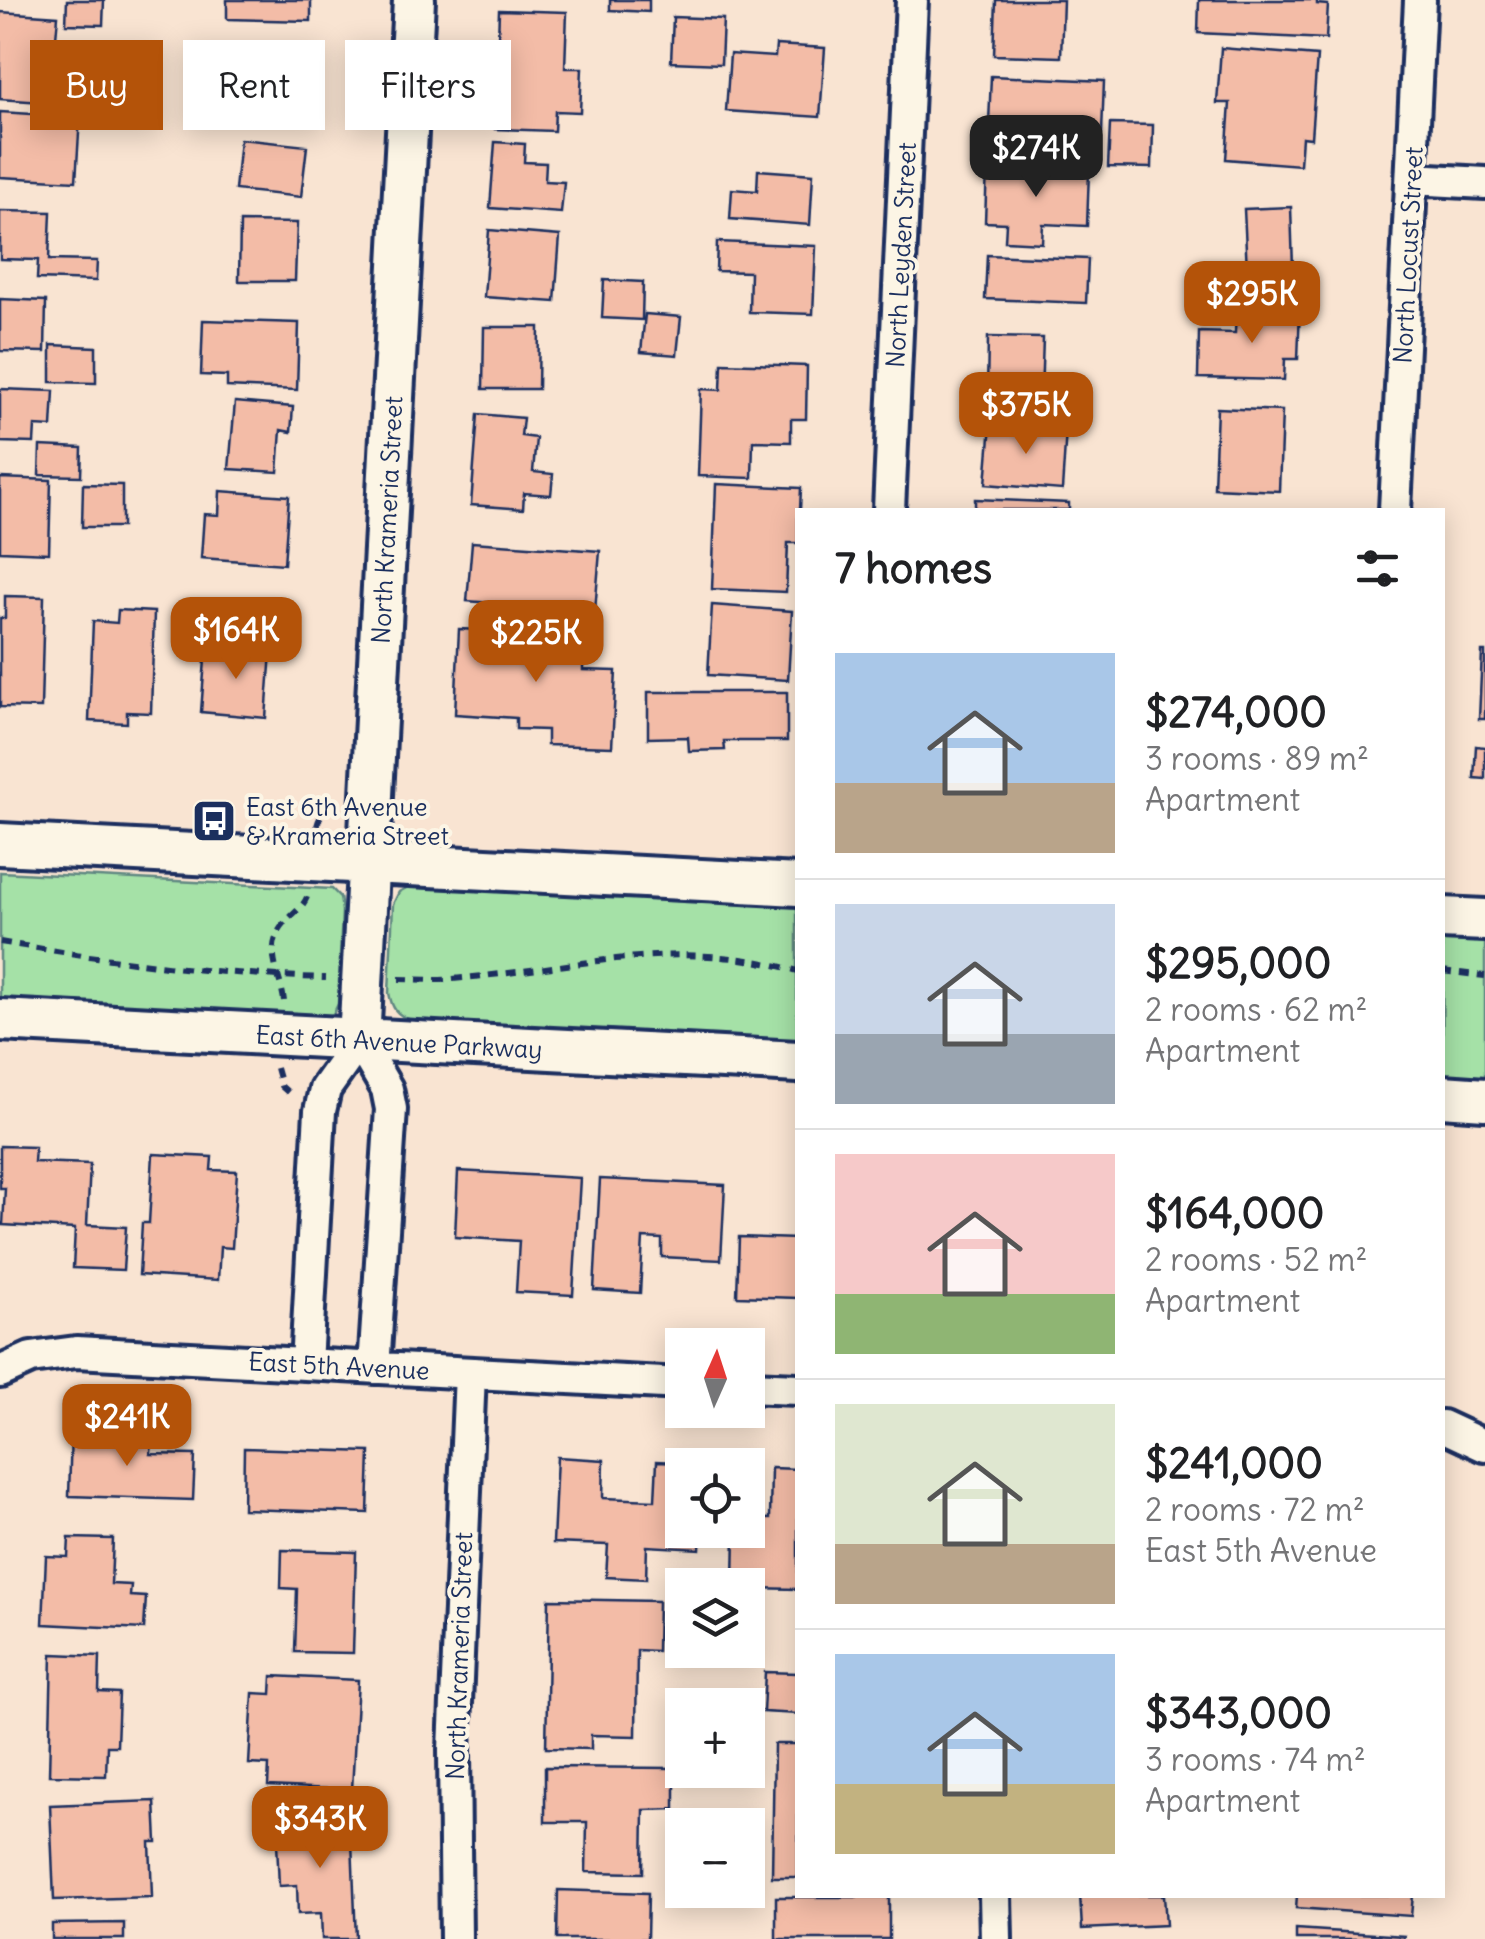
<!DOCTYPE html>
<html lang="en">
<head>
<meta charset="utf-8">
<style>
	:root { --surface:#fff; --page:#f6f6f6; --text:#202124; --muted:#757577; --line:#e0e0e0; --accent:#b45309 }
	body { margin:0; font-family:Delius,sans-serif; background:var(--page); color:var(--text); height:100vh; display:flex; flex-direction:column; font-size:38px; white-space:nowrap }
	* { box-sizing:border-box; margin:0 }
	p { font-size:32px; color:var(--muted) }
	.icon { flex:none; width:55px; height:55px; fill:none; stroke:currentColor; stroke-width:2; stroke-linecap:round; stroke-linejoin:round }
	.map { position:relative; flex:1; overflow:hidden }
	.sheet { position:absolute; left:795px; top:508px; width:650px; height:1390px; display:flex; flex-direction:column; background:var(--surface); border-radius:0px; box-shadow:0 5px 25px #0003 }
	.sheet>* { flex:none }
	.banner { position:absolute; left:30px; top:40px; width:615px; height:90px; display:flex; gap:20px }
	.needle { width:65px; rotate:3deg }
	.tools { position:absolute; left:665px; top:1328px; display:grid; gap:20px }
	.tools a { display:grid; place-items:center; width:100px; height:100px; border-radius:0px; background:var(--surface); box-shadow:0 5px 25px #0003; font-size:50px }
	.price { position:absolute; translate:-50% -85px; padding:0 22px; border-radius:20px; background:var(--accent); color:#fff; font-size:32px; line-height:65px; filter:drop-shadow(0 2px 5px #0008) }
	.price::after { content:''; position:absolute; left:50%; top:60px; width:30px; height:22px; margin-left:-15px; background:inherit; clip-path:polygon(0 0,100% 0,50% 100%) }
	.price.active { background:#222; color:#fff }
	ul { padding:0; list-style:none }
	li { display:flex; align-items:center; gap:30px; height:250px; padding:0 40px }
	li+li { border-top:2px solid var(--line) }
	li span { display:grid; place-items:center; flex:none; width:280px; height:200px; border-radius:0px; color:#555 }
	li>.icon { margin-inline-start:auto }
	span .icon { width:120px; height:120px; fill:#fffc; stroke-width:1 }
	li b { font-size:42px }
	h2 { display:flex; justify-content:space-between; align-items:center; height:120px; padding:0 40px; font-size:42px }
	.pill { padding:0 35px; border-radius:0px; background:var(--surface); box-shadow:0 5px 25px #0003; font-size:35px; line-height:90px }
	.pill.active { background:var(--accent); color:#fff }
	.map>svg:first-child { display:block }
	.green { fill:#a5e1a7; stroke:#608882; stroke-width:2.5 }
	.building { fill:#f3bca7; stroke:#1b2f5e; stroke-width:2.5 }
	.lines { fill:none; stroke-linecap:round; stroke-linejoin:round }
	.street-casing { stroke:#1b2f5e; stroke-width:38 }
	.secondary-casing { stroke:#1b2f5e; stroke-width:48 }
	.path { stroke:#1b2f5e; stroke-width:6; stroke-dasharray:10 8; stroke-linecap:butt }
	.street { stroke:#fcf5e5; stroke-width:30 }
	.secondary { stroke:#fcf5e5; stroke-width:40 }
	.labels { text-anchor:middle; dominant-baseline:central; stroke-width:8; stroke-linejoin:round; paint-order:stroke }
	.street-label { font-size:25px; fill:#1b2f5e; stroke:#fcf5e5 }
	.poi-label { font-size:25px; fill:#1b2f5e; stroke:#fcf5e5; text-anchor:start }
</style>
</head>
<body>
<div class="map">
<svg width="1485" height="1939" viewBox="0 0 1485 1939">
	<rect width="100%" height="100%" fill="#f9e4d2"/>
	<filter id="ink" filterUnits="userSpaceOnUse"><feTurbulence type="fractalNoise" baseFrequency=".01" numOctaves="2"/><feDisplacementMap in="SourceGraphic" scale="20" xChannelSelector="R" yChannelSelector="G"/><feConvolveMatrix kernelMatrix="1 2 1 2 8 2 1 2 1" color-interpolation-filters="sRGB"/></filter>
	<g filter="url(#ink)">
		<path class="green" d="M0 872 332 889 340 897 342 911 338 1004 333 1014 318 1022 0 1006Z
			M410 886 797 906V1041L411 1020C396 1015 392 1008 389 993L393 904 399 892Z
			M1442 940 1485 942V1079L1443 1077Z"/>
		<path class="building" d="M67 0H104L103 25 66 24Z
			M227 0H311V21L227 19Z
			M610 0H649V12L610 10Z
			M996 0H1063L1061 57 994 55Z
			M1199 0H1317V4L1328 5 1326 39 1198 33Z
			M499 10 567 12 565 68H582L580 112 555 111 554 131 495 129Z
			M0 12 58 16 56 38H60L56 103 0 99Z
			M673 17 723 19 721 64 671 62Z
			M237 44 306 47 304 103 235 101Z
			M776 45 825 48 820 117 726 111 730 54 775 57Z
			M1221 48 1317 56 1311 138 1302 137 1300 165 1226 159 1230 103H1217Z
			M991 76 1104 81 1102 133 1084 132 1083 151 988 146Z
			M0 112 80 117 76 181 0 177Z
			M1110 124 1153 125 1152 168 1108 167Z
			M240 139 307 146 301 197 235 190Z
			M495 142 525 144 524 162 546 163 545 181 564 182 561 213 490 208Z
			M987 167 1089 171 1087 226 1043 224 1042 243 1005 241 1006 223 985 222Z
			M758 170 813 174 810 225 730 219 732 189 757 191Z
			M1291 207 1293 268 1247 270 1244 209Z
			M0 211 51 212 49 260 97 261 96 281 37 279 38 260 0 259Z
			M240 222 297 223 295 281H239Z
			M489 230 560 236 555 302 484 297Z
			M717 242 816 246 813 314 749 312 750 272 716 271Z
			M987 255 1088 259 1086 303 985 299Z
			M604 280 643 282 642 320 602 318Z
			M0 299 46 301 45 352 0 351Z
			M1236 307 1300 309 1298 359H1285L1284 380 1198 378 1199 332 1235 333Z
			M645 314 681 317 677 355 641 352Z
			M203 320 299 323 297 390 227 387V376L201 375Z
			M484 327H539L538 389H483Z
			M988 337 1043 338 1041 397 987 395Z
			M51 345 96 347V383L51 382Z
			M722 363 807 366 806 419H791V442L753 441 752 478 698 476 701 389 721 390Z
			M0 389 54 391 52 427 35 426 34 443 0 442Z
			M235 402 293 407 291 432 281 430 278 472 229 469Z
			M1217 408 1282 411 1279 491 1214 488Z
			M478 414 523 418 521 436 536 438 533 472 553 474 551 495 524 493 523 509 471 505Z
			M991 424 1066 429 1062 490 986 484Z
			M40 446 82 448 81 476 39 475Z
			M0 478 51 480 49 553 0 551Z
			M83 484 122 485V527H82Z
			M716 484 801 488 800 510H798V543H788L786 592 712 589Z
			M220 491 289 496 284 564 201 558 204 514 219 515Z
			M975 499 1069 503V510H975Z
			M472 542 600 551 595 611 467 601Z
			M5 596 44 597 41 708 0 707V618H5Z
			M712 605 792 611 788 680 708 675Z
			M118 610 154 612 151 713 127 712V723L89 721 93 621 117 623Z
			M459 629 584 635 583 670 616 671 612 747 547 745V730L516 729V718L455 714Z
			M206 647 271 652 266 718 201 712Z
			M1482 652H1485V719H1479Z
			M648 692H787V741H724L725 750 689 751 688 737 648 738Z
			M1476 746 1485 747V779L1474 778Z
			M0 1146 35 1147 34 1162 90 1164 87 1225 126 1227 123 1270 73 1268 75 1229 3 1225 5 1188H0Z
			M153 1154 212 1157 211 1170 237 1171 232 1248 220 1247 218 1280 139 1275 142 1223H149Z
			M458 1171 580 1178 573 1295 516 1292 519 1241 455 1237Z
			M600 1179 725 1185 721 1260 662 1257V1239L643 1238 640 1293 594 1290Z
			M739 1237 798 1239V1298L737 1296Z
			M71 1432 152 1435 151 1454 195 1455 193 1500 69 1496Z
			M244 1448 370 1452 368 1513 243 1509Z
			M557 1457 604 1460 603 1498 655 1500 657 1461 704 1463 682 1465V1530H701L700 1549 647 1546 646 1579 606 1577 608 1545 553 1543Z
			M771 1468 798 1469V1589L748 1588V1585H734L735 1530H748V1518L770 1519Z
			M69 1538 113 1539 111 1584 131 1585 130 1596 146 1597 144 1629 43 1624 46 1556 68 1557Z
			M282 1550 356 1552 353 1653 295 1652 297 1589 281 1588Z
			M549 1599 658 1601 657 1651 637 1650 636 1736 591 1735V1749L546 1748Z
			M52 1654 100 1656 99 1692 119 1693 117 1746H107L106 1776 49 1775Z
			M765 1672 798 1673V1714L763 1712Z
			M272 1676 358 1680 352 1790 268 1786 269 1765 249 1764 253 1693 271 1694Z
			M774 1744H798V1877H772Z
			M545 1767 675 1768V1809L644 1810 643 1873 586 1872 587 1822H545Z
			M155 1801 157 1842H150L152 1897 54 1900 50 1805Z
			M351 1817 356 1939H322L321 1913 298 1914 297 1885 279 1886 276 1820Z
			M558 1890 648 1893 647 1939H557Z
			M1080 1895H1164L1166 1925 1082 1929Z
			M1297 1895H1413L1411 1916 1296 1908Z
			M776 1897H889V1939H776Z
			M124 1923V1939H52V1924Z
			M1296 1929 1404 1936 1403 1939H1296Z"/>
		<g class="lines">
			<defs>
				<path id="street" d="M1412 179 1485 183
					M889 510 912 0
					M1395 510 1420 0
					M306 1364 320 1111 325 1089 359 1041 387 1089 391 1109 374 1368
					M0 1372 31 1358 76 1352 682 1384
					M748 1387 798 1389
					M1442 1426 1485 1446
					M995 1895 996 1939
					M456 1939 454 1750 470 1373"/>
				<path id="secondary" d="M0 844 798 885
					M1442 918 1485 920
					M0 1020 798 1062
					M359 1041 414 0
					M1442 1096 1485 1099"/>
			</defs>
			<use href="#street" class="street-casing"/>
			<use href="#secondary" class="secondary-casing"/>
			<path class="path" d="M317 826C319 816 328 805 337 802
				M0 942C108 960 217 975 326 978
				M1442 971 1485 976
				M399 979C417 979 435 981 453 979 573 969 677 936 798 971
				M284 1001C281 976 265 954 280 929 288 916 302 910 307 897
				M276 1068 281 1086 291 1095"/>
			<use href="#street" class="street"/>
			<use href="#secondary" class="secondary"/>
		</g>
	</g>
	<defs>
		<symbol id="bus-square" viewBox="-11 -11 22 22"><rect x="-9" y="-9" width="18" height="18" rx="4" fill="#1b2f5e" stroke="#fcf5e5"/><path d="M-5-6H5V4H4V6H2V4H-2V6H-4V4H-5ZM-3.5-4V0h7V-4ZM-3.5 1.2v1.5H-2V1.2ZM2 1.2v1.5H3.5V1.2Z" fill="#fff"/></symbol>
	</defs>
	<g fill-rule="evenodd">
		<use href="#bus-square" x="189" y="796" width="50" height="50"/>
	</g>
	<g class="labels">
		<g class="street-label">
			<text transform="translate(901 255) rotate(-87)">North Leyden Street</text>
			<text transform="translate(1408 255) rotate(-87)">North Locust Street</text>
			<text transform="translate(387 520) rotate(-87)">North Krameria Street</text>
			<text transform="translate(399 1042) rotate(3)">East 6th Avenue Parkway</text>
			<text transform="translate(339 1366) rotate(3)">East 5th Avenue</text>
			<text transform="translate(459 1656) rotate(-88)">North Krameria Street</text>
		</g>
		<g class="poi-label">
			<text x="246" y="807">East 6th Avenue<tspan x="246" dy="29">&amp; Krameria Street</tspan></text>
		</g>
	</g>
</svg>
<div class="tools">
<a><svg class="needle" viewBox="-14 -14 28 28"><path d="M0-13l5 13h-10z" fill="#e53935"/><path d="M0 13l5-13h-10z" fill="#757577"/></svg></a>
<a><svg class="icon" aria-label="locate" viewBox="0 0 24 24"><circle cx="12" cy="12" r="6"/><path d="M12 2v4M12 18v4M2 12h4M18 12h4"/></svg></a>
<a><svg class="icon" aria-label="layers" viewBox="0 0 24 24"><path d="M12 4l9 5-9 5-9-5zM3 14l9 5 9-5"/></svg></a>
<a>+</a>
<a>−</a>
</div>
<b class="price active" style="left:1036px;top:200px">$274K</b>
<b class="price" style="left:1252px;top:346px">$295K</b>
<b class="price" style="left:1026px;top:457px">$375K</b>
<b class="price" style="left:236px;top:682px">$164K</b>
<b class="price" style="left:536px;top:685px">$225K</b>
<b class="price" style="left:127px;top:1469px">$241K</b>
<b class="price" style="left:320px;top:1871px">$343K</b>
<div class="banner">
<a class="pill active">Buy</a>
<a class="pill">Rent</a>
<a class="pill">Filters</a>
</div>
<section class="sheet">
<h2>7 homes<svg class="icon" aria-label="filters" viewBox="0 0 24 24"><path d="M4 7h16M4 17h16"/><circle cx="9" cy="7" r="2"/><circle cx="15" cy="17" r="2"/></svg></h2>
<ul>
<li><span style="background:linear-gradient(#a9c7e8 65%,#b9a48a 0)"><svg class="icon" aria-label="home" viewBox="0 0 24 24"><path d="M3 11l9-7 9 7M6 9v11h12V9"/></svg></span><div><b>$274,000</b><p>3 rooms · 89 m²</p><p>Apartment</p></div></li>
<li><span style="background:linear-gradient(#c9d6e8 65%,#9aa5b1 0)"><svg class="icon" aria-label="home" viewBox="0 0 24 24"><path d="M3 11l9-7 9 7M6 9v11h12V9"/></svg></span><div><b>$295,000</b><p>2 rooms · 62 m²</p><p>Apartment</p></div></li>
<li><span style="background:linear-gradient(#f6c9c9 70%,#8fb573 0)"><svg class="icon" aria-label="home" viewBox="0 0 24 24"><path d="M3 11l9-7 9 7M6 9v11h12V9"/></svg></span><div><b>$164,000</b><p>2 rooms · 52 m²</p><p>Apartment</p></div></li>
<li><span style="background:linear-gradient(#dfe7d0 70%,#b9a48a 0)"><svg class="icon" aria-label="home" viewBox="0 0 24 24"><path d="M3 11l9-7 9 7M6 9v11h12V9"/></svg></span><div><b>$241,000</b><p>2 rooms · 72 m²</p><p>East 5th Avenue</p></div></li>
<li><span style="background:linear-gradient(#a9c7e8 65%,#c2b280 0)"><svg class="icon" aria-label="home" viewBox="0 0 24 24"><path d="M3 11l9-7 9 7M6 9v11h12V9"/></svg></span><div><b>$343,000</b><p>3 rooms · 74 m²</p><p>Apartment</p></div></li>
</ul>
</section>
</div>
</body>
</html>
